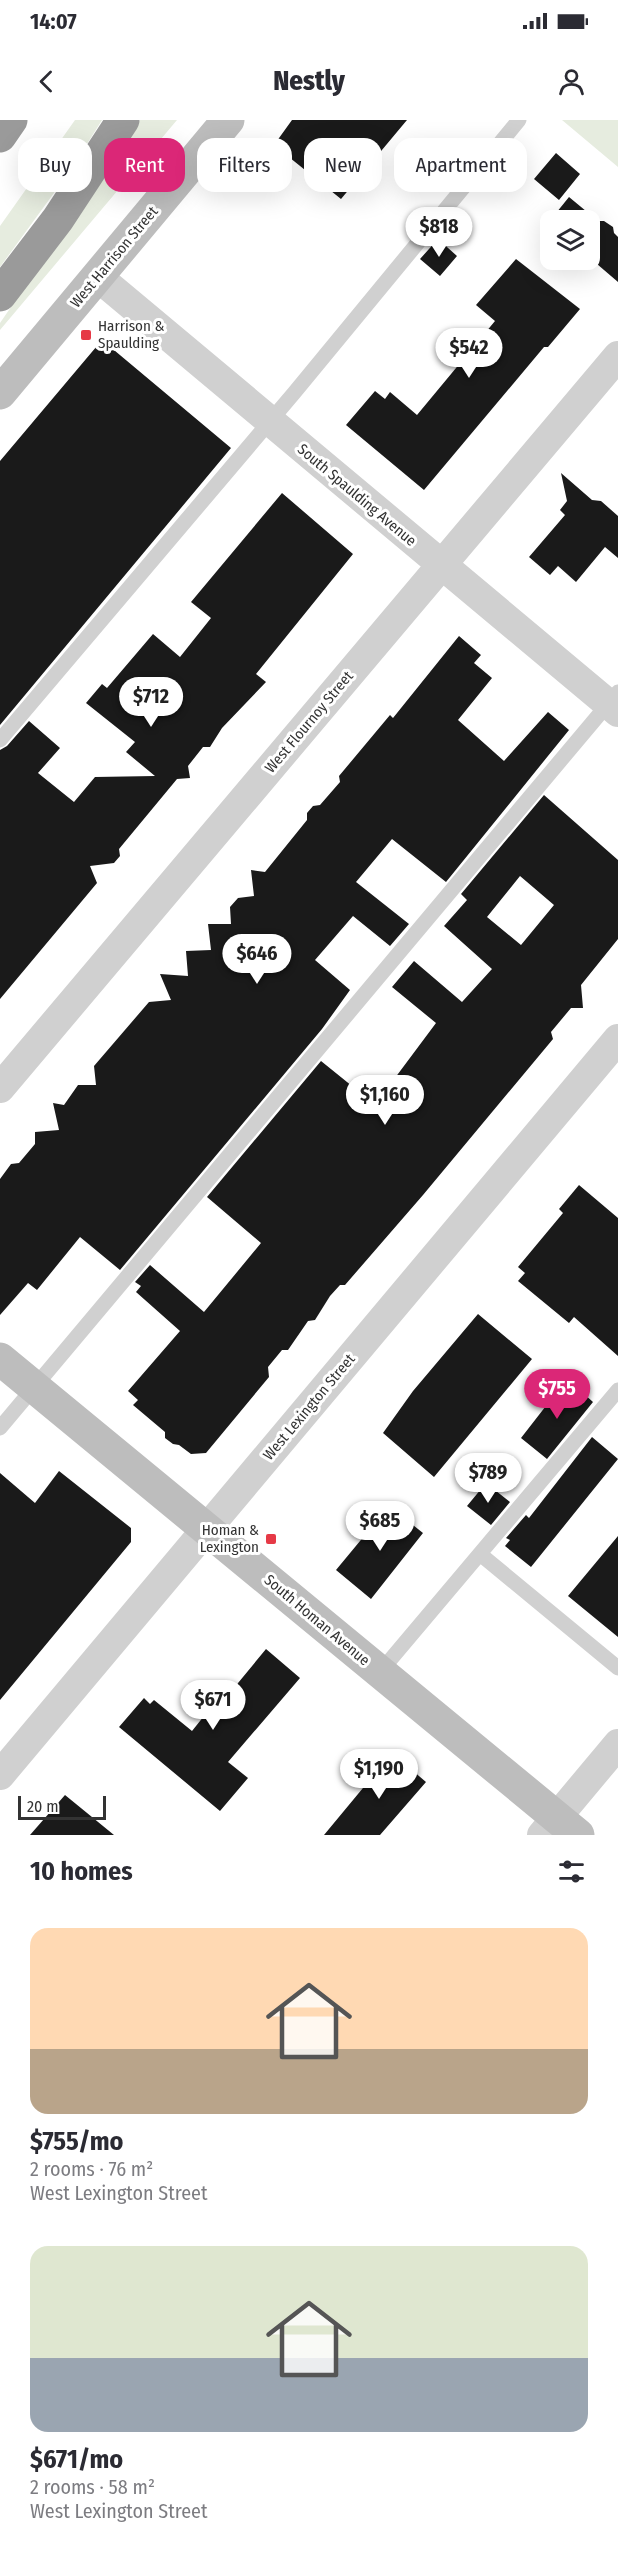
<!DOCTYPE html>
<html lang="en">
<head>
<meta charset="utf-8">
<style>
	:root { --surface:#fff; --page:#f2f2f3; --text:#2b2b33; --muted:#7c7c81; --accent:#db2777 }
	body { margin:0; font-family:"Fira Sans Condensed",sans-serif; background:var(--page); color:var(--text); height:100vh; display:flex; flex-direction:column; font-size:22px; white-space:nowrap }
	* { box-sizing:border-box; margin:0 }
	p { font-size:20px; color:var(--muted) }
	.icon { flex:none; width:33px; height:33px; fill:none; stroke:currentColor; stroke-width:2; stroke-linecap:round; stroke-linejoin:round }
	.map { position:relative; height:1715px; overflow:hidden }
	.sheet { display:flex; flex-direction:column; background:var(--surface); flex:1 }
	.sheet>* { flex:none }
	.guide { position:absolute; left:18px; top:18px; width:582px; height:54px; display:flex; gap:12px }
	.tools { position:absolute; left:540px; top:90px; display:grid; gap:12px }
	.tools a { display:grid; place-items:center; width:60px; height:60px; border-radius:12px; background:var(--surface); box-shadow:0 6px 24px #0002; font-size:30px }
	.scale { position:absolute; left:18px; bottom:15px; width:88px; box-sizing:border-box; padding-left:6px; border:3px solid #333; border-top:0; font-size:16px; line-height:21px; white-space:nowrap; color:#333; -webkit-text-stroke:4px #fff; paint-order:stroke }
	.price { position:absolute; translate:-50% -51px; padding:0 14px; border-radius:21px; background:#fff; color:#222; font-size:20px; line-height:39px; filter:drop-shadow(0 2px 3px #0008) }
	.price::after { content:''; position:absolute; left:50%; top:36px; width:18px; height:14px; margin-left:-9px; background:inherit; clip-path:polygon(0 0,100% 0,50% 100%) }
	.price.active { background:var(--accent); color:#fff }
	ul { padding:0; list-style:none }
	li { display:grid; align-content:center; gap:12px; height:318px; padding:0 30px }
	li span { display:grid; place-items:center; height:186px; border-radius:18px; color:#555 }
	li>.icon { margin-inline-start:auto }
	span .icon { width:108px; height:108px; fill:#fffc; stroke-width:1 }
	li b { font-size:26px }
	h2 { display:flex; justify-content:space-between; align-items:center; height:72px; padding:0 30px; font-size:26px }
	.tag { padding:0 21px; border-radius:18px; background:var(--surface); box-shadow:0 6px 24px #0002; font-size:21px; line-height:54px }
	.tag.active { background:var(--accent); color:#fff }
	.status { display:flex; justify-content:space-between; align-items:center; height:42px; padding:0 30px; background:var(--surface); direction:ltr }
	.status svg { height:16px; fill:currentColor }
	header { display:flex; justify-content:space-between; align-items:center; height:78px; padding:0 30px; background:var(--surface); font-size:27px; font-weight:800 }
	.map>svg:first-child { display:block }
	.green { fill:#e6ecdf }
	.building { fill:#1a1a1a; fill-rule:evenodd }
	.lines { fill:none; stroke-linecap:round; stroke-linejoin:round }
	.lane { stroke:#d0d0d0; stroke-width:15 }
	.street { stroke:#d0d0d0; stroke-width:30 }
	.secondary { stroke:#bdbdbd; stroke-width:33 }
	.highway { stroke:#9a9a9a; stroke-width:33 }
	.poi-dot { fill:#e63946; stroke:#fff; stroke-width:2 }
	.labels { text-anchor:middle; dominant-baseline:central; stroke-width:6; stroke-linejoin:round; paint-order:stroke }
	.street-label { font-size:15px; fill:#333; stroke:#fff }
	.poi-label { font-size:15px; fill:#333; stroke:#fff; text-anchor:start }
</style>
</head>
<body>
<div class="status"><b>14:07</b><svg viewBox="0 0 49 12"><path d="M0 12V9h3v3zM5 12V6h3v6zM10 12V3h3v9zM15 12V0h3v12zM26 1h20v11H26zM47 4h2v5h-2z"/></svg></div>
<header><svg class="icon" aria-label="back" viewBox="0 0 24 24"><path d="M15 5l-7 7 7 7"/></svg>Nestly<svg class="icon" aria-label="person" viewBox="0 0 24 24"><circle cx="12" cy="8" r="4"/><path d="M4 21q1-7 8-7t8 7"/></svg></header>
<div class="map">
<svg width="618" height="1715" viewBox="0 0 618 1715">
	<rect width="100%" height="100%" fill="#fff"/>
	<path class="green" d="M75 0H102L70 51 0 147V106Z
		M140 0H177L0 210V203Z
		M562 0H618V47Z"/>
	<path class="building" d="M292 0H407L341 79 274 25Z
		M556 33 580 54 559 80 534 59Z
		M569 77 598 101H604L613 107 614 113 618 117V162L590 138V100H550V105L548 103Z
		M438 119 457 136 440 156 420 139Z
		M516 139 580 189 548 227H544L424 370 346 305 375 271 385 279 390 272 417 295 495 201 476 185Z
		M102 220 231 328 0 605V341Z
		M561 353 592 380 601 381 618 396V438L605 427 576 462 558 446 550 455 529 437 565 395 560 390 567 381Z
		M282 373 353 434 256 554 266 562 222 608 210 627H203L188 646 190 658 177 659 119 729 120 736 114 743 90 746 97 763 0 879V630L7 626 29 601 60 628 38 653 74 682 95 657 155 656 126 632 135 622 86 583 102 564 107 568 153 514 180 537 211 498 191 482Z
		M459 516 481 535 474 543 492 558 458 600 504 641 548 592 569 610 446 762 392 719 356 762 409 804 390 826 353 796 315 840 350 870 322 909 120 1150 80 1117 37 1170 28 1163 0 1195V1059L11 1044 19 1043 35 1024V1012L59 1010 53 983 64 985 78 965H96L94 946 149 882 171 880 160 854 188 856 186 831 211 830 208 804H231L230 787 238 778 254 776 251 750 265 752 307 700V693L313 686 320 685 340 662 339 656 390 595 393 598Z
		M544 675 618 740V819L581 865 583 888H571L551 912 553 919 423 1075 345 1165H340L330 1176 315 1200 308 1201 288 1230H282L268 1247 269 1257 206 1333 191 1334 179 1325 173 1324 165 1318V1312L133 1285 138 1280 128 1271 180 1211 136 1172 141 1166 135 1162 150 1145 204 1192 261 1123 207 1077 321 941 373 983 389 966 436 903 392 867 414 841 462 882 492 849 444 806 467 780 461 774ZM520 756 554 785 521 825 487 797Z
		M579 1065 618 1098V1236L574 1197 569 1203 518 1161 525 1153 518 1147 563 1093 559 1089Z
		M478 1194 532 1239 434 1357 383 1313 413 1271Z
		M563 1264 569 1269 573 1264 593 1282 547 1339 521 1318Z
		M592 1317 618 1339 531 1447 505 1426 510 1420 506 1418 526 1395 529 1398Z
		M59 1351 131 1408V1422L0 1580V1353L35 1383Z
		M486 1363 510 1382 491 1405 467 1386Z
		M389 1386 423 1413 371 1479 336 1450Z
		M618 1416V1517L568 1476Z
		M266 1529 300 1558 228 1642 248 1658 220 1691 119 1607 144 1578 150 1584 154 1580 192 1611 220 1576 224 1580Z
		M392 1633 426 1662 380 1715H324Z
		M65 1675 114 1715H30Z"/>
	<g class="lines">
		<path class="lane" d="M0 620 294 273 519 0
			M0 1308 618 572
			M480 1434 618 1548
			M380 1552 618 1270"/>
		<path class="street" d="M98 157 618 592
			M0 968 618 236
			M0 1655 618 919
			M542 1715 618 1624"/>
		<path class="secondary" d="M0 273 228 0
			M0 1239 578 1715"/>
		<path class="highway" d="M0 16 11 0
			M0 175 58 99 123 0"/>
	</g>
	<g class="poi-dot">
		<rect x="80" y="209" width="12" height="12" rx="3"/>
		<rect x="265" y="1413" width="12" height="12" rx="3"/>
	</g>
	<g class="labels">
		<g class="street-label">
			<text transform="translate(114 137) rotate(-50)">West Harrison Street</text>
			<text transform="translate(357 375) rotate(40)">South Spaulding Avenue</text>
			<text transform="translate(309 602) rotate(-50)">West Flournoy Street</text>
			<text transform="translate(309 1287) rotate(-50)">West Lexington Street</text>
			<text transform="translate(317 1500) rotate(40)">South Homan Avenue</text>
		</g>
		<g class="poi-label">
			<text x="98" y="206">Harrison &amp;<tspan x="98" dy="17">Spaulding</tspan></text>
			<text x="259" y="1410" text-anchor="end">Homan &amp;<tspan x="259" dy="17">Lexington</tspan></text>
		</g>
	</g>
</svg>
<div class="tools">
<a><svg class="icon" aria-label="layers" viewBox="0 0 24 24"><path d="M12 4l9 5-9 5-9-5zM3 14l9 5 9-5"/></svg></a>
</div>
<div class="scale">20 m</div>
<b class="price" style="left:439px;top:138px">$818</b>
<b class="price" style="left:469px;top:259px">$542</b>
<b class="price" style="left:151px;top:608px">$712</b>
<b class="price" style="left:257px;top:865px">$646</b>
<b class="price" style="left:385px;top:1006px">$1,160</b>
<b class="price active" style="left:557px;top:1300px">$755</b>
<b class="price" style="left:488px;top:1384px">$789</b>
<b class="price" style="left:380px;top:1432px">$685</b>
<b class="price" style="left:213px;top:1611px">$671</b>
<b class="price" style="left:379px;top:1680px">$1,190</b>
<div class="guide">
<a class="tag">Buy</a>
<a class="tag active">Rent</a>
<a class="tag">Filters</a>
<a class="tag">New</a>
<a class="tag">Apartment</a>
</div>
</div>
<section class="sheet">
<h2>10 homes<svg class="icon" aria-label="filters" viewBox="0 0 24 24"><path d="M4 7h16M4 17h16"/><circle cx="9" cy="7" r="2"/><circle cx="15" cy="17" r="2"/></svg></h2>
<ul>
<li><span style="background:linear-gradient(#ffd9b3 65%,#b9a48a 0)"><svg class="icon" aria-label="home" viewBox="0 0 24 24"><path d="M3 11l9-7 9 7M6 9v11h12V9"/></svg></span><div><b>$755/mo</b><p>2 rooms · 76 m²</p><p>West Lexington Street</p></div></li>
<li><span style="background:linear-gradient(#dfe7d0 60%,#9aa5b1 0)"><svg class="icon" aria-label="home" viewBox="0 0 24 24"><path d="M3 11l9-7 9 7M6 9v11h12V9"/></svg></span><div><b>$671/mo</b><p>2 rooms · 58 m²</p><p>West Lexington Street</p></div></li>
</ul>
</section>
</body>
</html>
